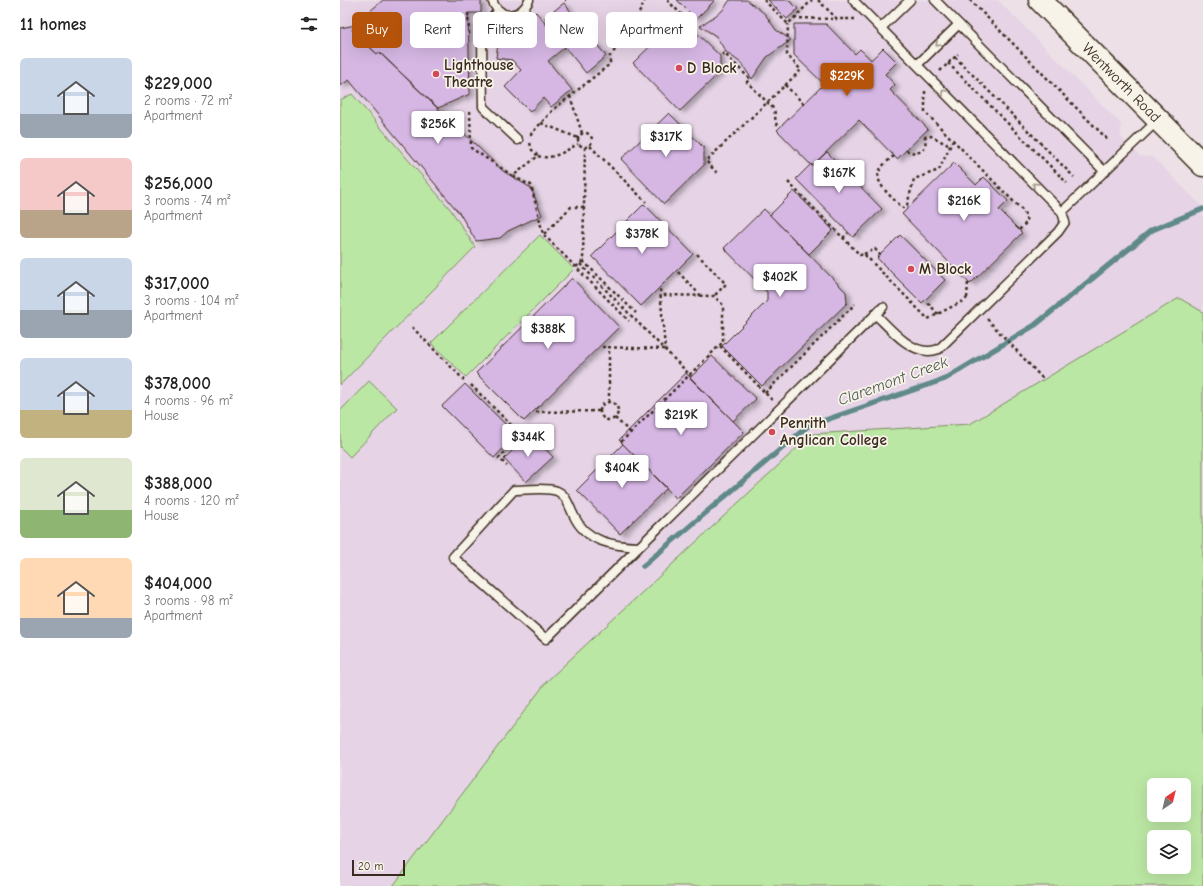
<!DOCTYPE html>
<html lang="en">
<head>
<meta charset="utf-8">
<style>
	:root { --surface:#fff; --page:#f2f2f2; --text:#222; --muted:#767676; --accent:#b45309 }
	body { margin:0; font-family:"Comic Neue",sans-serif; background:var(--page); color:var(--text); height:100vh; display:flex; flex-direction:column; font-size:15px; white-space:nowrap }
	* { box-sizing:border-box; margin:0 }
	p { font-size:13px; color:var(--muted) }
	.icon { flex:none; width:22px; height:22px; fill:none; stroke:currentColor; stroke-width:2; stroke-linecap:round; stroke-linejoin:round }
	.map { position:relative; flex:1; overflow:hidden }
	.drawer { display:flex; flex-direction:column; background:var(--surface); width:340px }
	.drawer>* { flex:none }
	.banner { position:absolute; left:12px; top:12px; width:380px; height:36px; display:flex; gap:8px }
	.needle { width:26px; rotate:35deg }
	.fabs { position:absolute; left:807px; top:778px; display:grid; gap:8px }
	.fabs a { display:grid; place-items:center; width:44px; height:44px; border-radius:6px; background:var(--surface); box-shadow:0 4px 16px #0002; font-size:20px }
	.scale { position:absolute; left:12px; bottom:10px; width:53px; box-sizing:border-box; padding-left:4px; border:2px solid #3b2a1e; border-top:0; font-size:11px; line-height:14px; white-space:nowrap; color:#3b2a1e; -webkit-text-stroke:3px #f7f3e8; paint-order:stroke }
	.price { position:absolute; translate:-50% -34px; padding:0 9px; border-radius:4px; background:#fff; color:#222; font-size:13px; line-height:26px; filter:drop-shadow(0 1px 2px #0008) }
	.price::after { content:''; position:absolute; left:50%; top:24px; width:12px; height:9px; margin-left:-6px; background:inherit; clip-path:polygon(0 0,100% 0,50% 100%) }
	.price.selected { background:var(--accent); color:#fff }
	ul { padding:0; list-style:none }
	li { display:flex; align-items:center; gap:12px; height:100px; padding:0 20px }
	li span { display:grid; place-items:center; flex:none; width:112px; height:80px; border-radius:6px; color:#555 }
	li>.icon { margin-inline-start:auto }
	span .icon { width:48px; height:48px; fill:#fffc; stroke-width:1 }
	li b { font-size:17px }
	h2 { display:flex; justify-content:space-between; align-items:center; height:48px; padding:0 20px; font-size:17px }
	.chip { padding:0 14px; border-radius:6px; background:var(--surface); box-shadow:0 4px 16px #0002; font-size:14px; line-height:36px }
	.chip.selected { background:var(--accent); color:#fff }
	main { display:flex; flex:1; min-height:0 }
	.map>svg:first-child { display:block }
	.built { fill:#e6d4e6 }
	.green { fill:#bbe7a4; stroke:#7b8861; fill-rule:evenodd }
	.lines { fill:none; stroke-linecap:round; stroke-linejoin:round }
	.stream { stroke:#60898a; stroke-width:5.5 }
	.building { fill:#d6b7e4; stroke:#3b2a1e; filter:url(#shadow) }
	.lane-casing { stroke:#3b2a1e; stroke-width:11 }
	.secondary-casing { stroke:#3b2a1e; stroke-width:25 }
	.path { stroke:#3b2a1e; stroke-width:2.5; stroke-dasharray:3 3; stroke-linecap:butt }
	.lane { stroke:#f7f3e8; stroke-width:8 }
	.secondary { stroke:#f7f3e8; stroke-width:22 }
	.oneway { stroke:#998e83 }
	.poi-dot { fill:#d1495b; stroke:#f7f3e8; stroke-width:1.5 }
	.labels { text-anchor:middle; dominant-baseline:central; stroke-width:3.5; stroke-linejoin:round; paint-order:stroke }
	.poi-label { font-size:15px; font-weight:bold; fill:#3b2a1e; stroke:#f7f3e8; text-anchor:start }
	.street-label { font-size:15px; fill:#3b2a1e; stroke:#f7f3e8 }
	.water-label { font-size:16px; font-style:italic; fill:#4d5954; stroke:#f7f3e8 }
</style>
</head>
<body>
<main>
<section class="drawer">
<h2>11 homes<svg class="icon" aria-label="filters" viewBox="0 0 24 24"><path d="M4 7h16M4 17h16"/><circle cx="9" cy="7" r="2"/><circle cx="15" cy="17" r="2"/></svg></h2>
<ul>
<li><span style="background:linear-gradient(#c9d6e8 70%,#9aa5b1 0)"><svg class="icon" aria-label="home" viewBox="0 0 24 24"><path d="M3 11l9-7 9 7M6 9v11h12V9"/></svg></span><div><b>$229,000</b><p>2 rooms · 72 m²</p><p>Apartment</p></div></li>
<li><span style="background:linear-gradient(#f6c9c9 65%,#b9a48a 0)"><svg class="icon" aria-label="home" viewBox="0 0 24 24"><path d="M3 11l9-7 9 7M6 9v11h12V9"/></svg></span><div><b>$256,000</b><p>3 rooms · 74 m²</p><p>Apartment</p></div></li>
<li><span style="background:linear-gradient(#c9d6e8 65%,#9aa5b1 0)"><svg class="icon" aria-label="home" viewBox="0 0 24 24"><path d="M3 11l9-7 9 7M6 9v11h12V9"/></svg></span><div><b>$317,000</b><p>3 rooms · 104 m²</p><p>Apartment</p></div></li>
<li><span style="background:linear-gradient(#c9d6e8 65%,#c2b280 0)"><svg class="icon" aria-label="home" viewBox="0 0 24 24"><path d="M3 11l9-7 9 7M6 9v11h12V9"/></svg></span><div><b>$378,000</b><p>4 rooms · 96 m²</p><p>House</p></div></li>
<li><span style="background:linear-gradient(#dfe7d0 65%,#8fb573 0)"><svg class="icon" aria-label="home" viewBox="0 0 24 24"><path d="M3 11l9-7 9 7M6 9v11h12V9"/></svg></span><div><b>$388,000</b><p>4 rooms · 120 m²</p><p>House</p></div></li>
<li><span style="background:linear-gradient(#ffd9b3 75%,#9aa5b1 0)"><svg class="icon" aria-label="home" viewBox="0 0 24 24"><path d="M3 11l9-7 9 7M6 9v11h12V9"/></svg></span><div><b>$404,000</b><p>3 rooms · 98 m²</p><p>Apartment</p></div></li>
</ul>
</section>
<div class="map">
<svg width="863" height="886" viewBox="0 0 863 886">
	<defs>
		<filter id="shadow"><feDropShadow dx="4.5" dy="2.5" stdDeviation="2" flood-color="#0004"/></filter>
	</defs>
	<rect width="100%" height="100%" fill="#ede1e7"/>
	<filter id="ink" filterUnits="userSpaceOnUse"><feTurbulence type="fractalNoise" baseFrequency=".025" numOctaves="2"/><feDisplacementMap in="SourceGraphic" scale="8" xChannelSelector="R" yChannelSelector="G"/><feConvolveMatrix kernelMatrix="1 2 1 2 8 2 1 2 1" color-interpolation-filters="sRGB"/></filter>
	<g filter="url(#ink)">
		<path class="built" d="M0 0H658L781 124V137L800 156 813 157 863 207V658L632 886H0Z"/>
		<path class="green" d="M12 94 111 210 135 247 0 385V100Z
			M200 235 234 269 126 377 91 343Z
			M839 298 863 312V886H53L207 681 472 434 630 424ZM814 785H844V815H814ZM814 837H844V867H814Z
			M29 381 57 408 10 457 0 447V411Z"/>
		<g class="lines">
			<path class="stream" d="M303 566 468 426 605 379 695 325 812 230 863 209"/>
		</g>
		<path class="building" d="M43 0H141V13H128L130 94 98 108 39 52 37 54 12 30 22 18Z
			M337 0H375L356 19Z
			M390 0H407L425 14 436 30 451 40 427 57 412 79 401 63 386 52 376 36 360 26 382 11Z
			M428 0H449L458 9 447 19Z
			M224 3 266 56 246 73 225 47 208 61 232 90 211 107 203 98 190 112 165 87 181 70 172 60 156 58 159 34 188 37 190 36 180 24 196 12 208 27 210 25 205 18Z
			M340 17 380 56V72L340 111 293 63Z
			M454 24H486L515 54 520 49 531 60 543 48 557 62 545 74 555 85 550 90 588 129 557 159 519 120 472 166 437 130 484 84 454 55Z
			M16 25 12 30 37 54 39 52 163 171 191 188 202 215 168 231 160 238 136 241 120 214 9 80 0 86V28Z
			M329 113 364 148V165L324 204 281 159Z
			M487 152 542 209 513 237 456 179 471 164 472 166Z
			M614 163 636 185 644 177 668 201 659 210 682 233 630 284 562 214Z
			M454 191 493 230 469 254 430 215Z
			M304 204 353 254 301 306 252 256Z
			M424 209 506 292 507 303 422 386 382 346 427 301V292L384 248Z
			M560 235 605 280 582 303 537 258Z
			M232 278 279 327 184 421 136 373Z
			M372 356 416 399 393 421 350 378Z
			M346 373 404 432 336 498 279 440Z
			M125 384 176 435 154 458 102 406Z
			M190 433 213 457 186 482 164 459Z
			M283 444 327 488 280 534 237 490Z"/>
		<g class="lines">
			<defs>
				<path id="lane" d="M152 0C159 20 181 19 189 0
					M513 0 722 212
					M595 0 765 172
					M160 11C149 19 145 24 142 37L143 107 178 140
					M541 28 570 0
					M577 65 619 24
					M535 314C549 327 569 352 589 351 592 351 596 350 599 349L718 232 725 222 722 212 818 120
					M174 490C186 490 206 487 217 491 227 495 229 507 234 516 246 542 274 546 299 547L206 639 113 557Z
					M299 547 543 307"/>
				<g id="secondary">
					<path id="s1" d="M700 0 863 165"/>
				</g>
			</defs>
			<use href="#lane" class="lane-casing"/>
			<use href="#secondary" class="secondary-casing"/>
			<path class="path" d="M225 0H226
				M327 0 353 26
				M424 0 448 24 472 0
				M478 0 497 19H515
				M630 0 767 139
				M128 13 129 34
				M454 18 497 19
				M273 52 287 40 305 0
				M382 55 384 53 410 79 407 82 434 109C436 116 434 123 439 128
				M615 57 734 177
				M608 63 727 183
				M600 71 618 54
				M445 85 464 104
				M585 91V112L684 212 687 222 679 230
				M230 96 242 133
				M130 111 131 148 173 176
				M201 123 238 138
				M238 140a7 7 0 1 1 14 0a7 7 0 1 1-14 0Z
				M190 135 213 110 270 64V55
				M190 143 192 150 198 156 173 176 184 182 191 185 203 234 289 321
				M250 146 306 202
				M566 150C578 157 588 150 585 137L591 136 610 146
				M198 156C213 161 226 150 238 144
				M554 156C549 160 543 164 540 170 532 183 555 200 563 208L567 205 574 179 599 170 613 140
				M377 173 366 161 461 70 447 55 448 24
				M448 182 520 255 524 254 588 319 625 300 627 298
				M204 234 231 207H244
				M503 238 508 233
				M357 254 386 284 374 296
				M524 254 535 249 540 255
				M243 261 296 313
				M240 264 351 376
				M236 267 243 261 245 147
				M338 272 361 296
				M627 298 628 282
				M588 303 598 314
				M647 319 704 380
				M72 327 124 380
				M380 346 432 400
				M262 347 325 349 320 289
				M131 385 182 436 159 458 167 466
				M425 393 515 304
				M260 411a9 9 0 1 1 18 0a9 9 0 1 1-18 0Z
				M269 402V347
				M196 412 260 411
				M275 418 291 433
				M281 442 383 342V305L374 296 321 295"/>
			<use href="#lane" class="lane"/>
			<use href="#secondary" class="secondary"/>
		</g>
		<defs><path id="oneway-chevron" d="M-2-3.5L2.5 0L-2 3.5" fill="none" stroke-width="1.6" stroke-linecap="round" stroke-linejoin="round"/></defs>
		<g class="oneway">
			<use href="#oneway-chevron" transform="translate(598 44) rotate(135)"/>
			<use href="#oneway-chevron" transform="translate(604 92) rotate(-135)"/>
			<use href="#oneway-chevron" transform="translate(695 185) rotate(-135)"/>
		</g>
	</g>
	<g class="poi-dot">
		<circle cx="339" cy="68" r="4"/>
		<circle cx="96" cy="74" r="4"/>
		<circle cx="571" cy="269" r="4"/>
		<circle cx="432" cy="432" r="4"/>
	</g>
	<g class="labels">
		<g class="poi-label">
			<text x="104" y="65">Lighthouse<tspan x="104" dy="17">Theatre</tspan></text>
			<text x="347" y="68">D Block</text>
			<text x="579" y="269">M Block</text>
			<text x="440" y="423">Penrith<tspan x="440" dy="17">Anglican College</tspan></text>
		</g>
		<g class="street-label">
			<text stroke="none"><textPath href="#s1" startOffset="116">Wentworth Road</textPath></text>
		</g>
		<g class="water-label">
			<text transform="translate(553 381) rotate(-20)">Claremont Creek</text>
		</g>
	</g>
</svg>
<div class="fabs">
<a><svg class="needle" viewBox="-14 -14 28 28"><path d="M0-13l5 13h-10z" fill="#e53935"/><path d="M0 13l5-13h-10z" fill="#767676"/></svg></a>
<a><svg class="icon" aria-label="layers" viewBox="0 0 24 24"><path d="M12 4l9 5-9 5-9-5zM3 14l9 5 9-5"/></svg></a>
</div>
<div class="scale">20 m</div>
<b class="price selected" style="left:507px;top:97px">$229K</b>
<b class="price" style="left:98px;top:145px">$256K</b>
<b class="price" style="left:326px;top:158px">$317K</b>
<b class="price" style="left:499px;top:194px">$167K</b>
<b class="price" style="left:624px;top:222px">$216K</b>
<b class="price" style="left:302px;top:255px">$378K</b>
<b class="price" style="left:440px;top:298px">$402K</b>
<b class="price" style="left:208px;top:350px">$388K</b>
<b class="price" style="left:341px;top:436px">$219K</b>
<b class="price" style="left:188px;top:458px">$344K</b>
<b class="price" style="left:282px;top:489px">$404K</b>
<div class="banner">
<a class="chip selected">Buy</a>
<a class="chip">Rent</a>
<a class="chip">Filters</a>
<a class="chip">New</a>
<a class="chip">Apartment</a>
</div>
</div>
</main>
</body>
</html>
